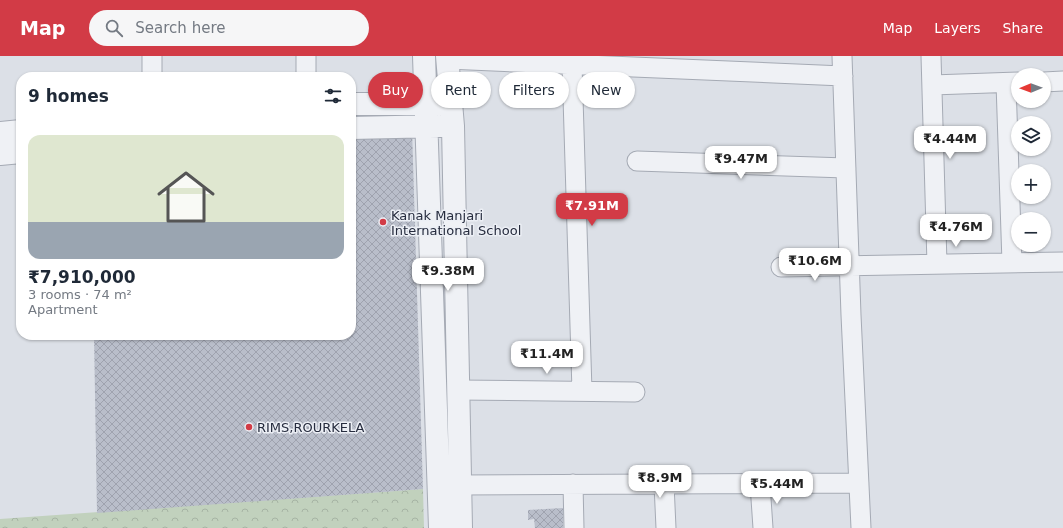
<!DOCTYPE html>
<html lang="en">
<head>
<meta charset="utf-8">
<style>
	:root { --surface:#fff; --page:#f6f6f7; --text:#1f2937; --muted:#747a83; --line:#e0e1e3; --accent:#d23b46 }
	body { margin:0; font-family:"DejaVu Sans",sans-serif; background:var(--page); color:var(--text); height:100vh; display:flex; flex-direction:column; font-size:15px; white-space:nowrap }
	* { box-sizing:border-box; margin:0 }
	p { font-size:13px; color:var(--muted) }
	.icon { flex:none; width:22px; height:22px; fill:none; stroke:currentColor; stroke-width:2; stroke-linecap:round; stroke-linejoin:round }
	.map { position:relative; flex:1; overflow:hidden }
	.side { position:absolute; left:16px; top:16px; width:340px; height:268px; display:flex; flex-direction:column; background:var(--surface); border-radius:16px; box-shadow:0 1px 3px #0004 }
	.side>* { flex:none }
	.hud { position:absolute; left:368px; top:16px; width:380px; height:36px; display:flex; gap:8px }
	.needle { width:26px; rotate:269deg }
	.buttons { position:absolute; left:1011px; top:12px; display:grid; gap:8px }
	.buttons a { display:grid; place-items:center; width:40px; height:40px; border-radius:50%; background:var(--surface); box-shadow:0 1px 3px #0004; font-size:20px }
	.price { position:absolute; translate:-50% -34px; padding:0 9px; border-radius:8px; background:#fff; color:#222; font-size:13px; line-height:26px; filter:drop-shadow(0 1px 2px #0008) }
	.price::after { content:''; position:absolute; left:50%; top:24px; width:12px; height:9px; margin-left:-6px; background:inherit; clip-path:polygon(0 0,100% 0,50% 100%) }
	.price.current { background:var(--accent); color:#fff }
	ul { padding:0; list-style:none }
	li { display:grid; align-content:center; gap:8px; height:212px; padding:0 12px }
	li+li { border-top:1px solid var(--line) }
	li span { display:grid; place-items:center; height:124px; border-radius:12px; color:#555 }
	li>.icon { margin-inline-start:auto }
	span .icon { width:72px; height:72px; fill:#fffc; stroke-width:1 }
	li b { font-size:17px }
	h2 { display:flex; justify-content:space-between; align-items:center; height:48px; padding:0 12px; font-size:17px }
	.chip { padding:0 14px; border-radius:18px; background:var(--surface); box-shadow:0 1px 3px #0004; font-size:14px; line-height:36px }
	.chip.current { background:var(--accent); color:#fff }
	header { display:flex; align-items:center; gap:24px; box-sizing:border-box; height:56px; padding:0 20px; background:var(--accent); color:#fff }
	header strong { font-size:19px }
	nav { display:flex; gap:22px; margin-inline-start:auto; font-size:14px }
	.search { width:280px; height:36px; background:var(--page); display:flex; align-items:center; gap:10px; box-sizing:border-box; padding:0 14px; border-radius:22px; color:var(--muted); font-size:15px }
	.map>svg:first-child { display:block }
	.forest { fill:url(#forest-crowns) }
	.building { fill:url(#building-cross-hatch) }
	.lines { fill:none; stroke-linecap:round; stroke-linejoin:round }
	.minor-casing { stroke:#a5aab4; stroke-width:21 }
	.tertiary-casing { stroke:#a5aab4; stroke-width:24 }
	.minor { stroke:#eff1f5; stroke-width:19 }
	.tertiary { stroke:#eff1f5; stroke-width:22 }
	.poi-dot { fill:#d23b46; stroke:#eceff5; stroke-width:1.5 }
	.labels { text-anchor:middle; dominant-baseline:central; stroke-width:3; stroke-linejoin:round; paint-order:stroke }
	.poi-label { font-size:13px; fill:#262c3e; stroke:#eceff5; text-anchor:start }
</style>
</head>
<body>
<header>
<strong>Map</strong>
<div class="search"><svg class="icon" aria-label="search" viewBox="0 0 24 24"><circle cx="10" cy="10" r="6"/><path d="M15 15l6 6"/></svg>Search here</div>
<nav><a>Map</a><a>Layers</a><a>Share</a></nav>
</header>
<div class="map">
<svg width="1063" height="472" viewBox="0 0 1063 472">
	<defs>
		<pattern id="forest-crowns" width="20" height="18" patternUnits="userSpaceOnUse"><rect width="20" height="18" fill="#c1d1bd"/><path d="M2 6a3 3 0 1 1 6 0M12 15a3 3 0 1 1 6 0" fill="none" stroke="#a6b4a4"/></pattern>
		<pattern id="building-cross-hatch" width="8" height="8" patternUnits="userSpaceOnUse"><rect width="8" height="8" fill="#b9beca"/><path d="M0 0l8 8M0 8l8-8" fill="none" stroke="#9fa3af"/></pattern>
	</defs>
	<rect width="100%" height="100%" fill="#dce0e7"/>
	<path class="forest" d="M423 433 424 472H0V463Z"/>
	<path class="building" d="M412 73 423 433 97 457 94 279H351V77Z
		M563 452V472H535L534 463 528 464V454Z"/>
	<g class="lines">
		<defs>
			<path id="minor" d="M152 0V21
				M306 0V21
				M842 0 851 259 861 472
				M931 0 937 208
				M447 3 843 20
				M572 9 582 335
				M1044 26 1063 25
				M1006 27 1012 207
				M932 29 1018 26
				M637 105 846 112
				M781 211 1063 206
				M458 334 635 336
				M573 428 574 472
				M664 428 666 472
				M760 428 763 472
				M460 429 859 427"/>
			<path id="tertiary" d="M424 0 440 472
				M447 0 453 70 461 472
				M351 48H440
				M351 72 440 70
				M0 77 21 75
				M0 98 21 96"/>
		</defs>
		<use href="#minor" class="minor-casing"/>
		<use href="#tertiary" class="tertiary-casing"/>
		<use href="#minor" class="minor"/>
		<use href="#tertiary" class="tertiary"/>
	</g>
	<g class="poi-dot">
		<circle cx="383" cy="166" r="4"/>
		<circle cx="249" cy="371" r="4"/>
	</g>
	<g class="labels">
		<g class="poi-label">
			<text x="391" y="159">Kanak Manjari<tspan x="391" dy="15">International School</tspan></text>
			<text x="257" y="371">RIMS,ROURKELA</text>
		</g>
	</g>
</svg>
<div class="buttons">
<a><svg class="needle" viewBox="-14 -14 28 28"><path d="M0-13l5 13h-10z" fill="#e53935"/><path d="M0 13l5-13h-10z" fill="#747a83"/></svg></a>
<a><svg class="icon" aria-label="layers" viewBox="0 0 24 24"><path d="M12 4l9 5-9 5-9-5zM3 14l9 5 9-5"/></svg></a>
<a>+</a>
<a>−</a>
</div>
<b class="price" style="left:950px;top:104px">₹4.44M</b>
<b class="price" style="left:741px;top:124px">₹9.47M</b>
<b class="price current" style="left:592px;top:171px">₹7.91M</b>
<b class="price" style="left:956px;top:192px">₹4.76M</b>
<b class="price" style="left:815px;top:226px">₹10.6M</b>
<b class="price" style="left:448px;top:236px">₹9.38M</b>
<b class="price" style="left:547px;top:319px">₹11.4M</b>
<b class="price" style="left:660px;top:443px">₹8.9M</b>
<b class="price" style="left:777px;top:449px">₹5.44M</b>
<div class="hud">
<a class="chip current">Buy</a>
<a class="chip">Rent</a>
<a class="chip">Filters</a>
<a class="chip">New</a>
</div>
<section class="side">
<h2>9 homes<svg class="icon" aria-label="filters" viewBox="0 0 24 24"><path d="M4 7h16M4 17h16"/><circle cx="9" cy="7" r="2"/><circle cx="15" cy="17" r="2"/></svg></h2>
<ul>
<li><span style="background:linear-gradient(#dfe7d0 70%,#9aa5b1 0)"><svg class="icon" aria-label="home" viewBox="0 0 24 24"><path d="M3 11l9-7 9 7M6 9v11h12V9"/></svg></span><div><b>₹7,910,000</b><p>3 rooms · 74 m²</p><p>Apartment</p></div></li>
</ul>
</section>
</div>
</body>
</html>
